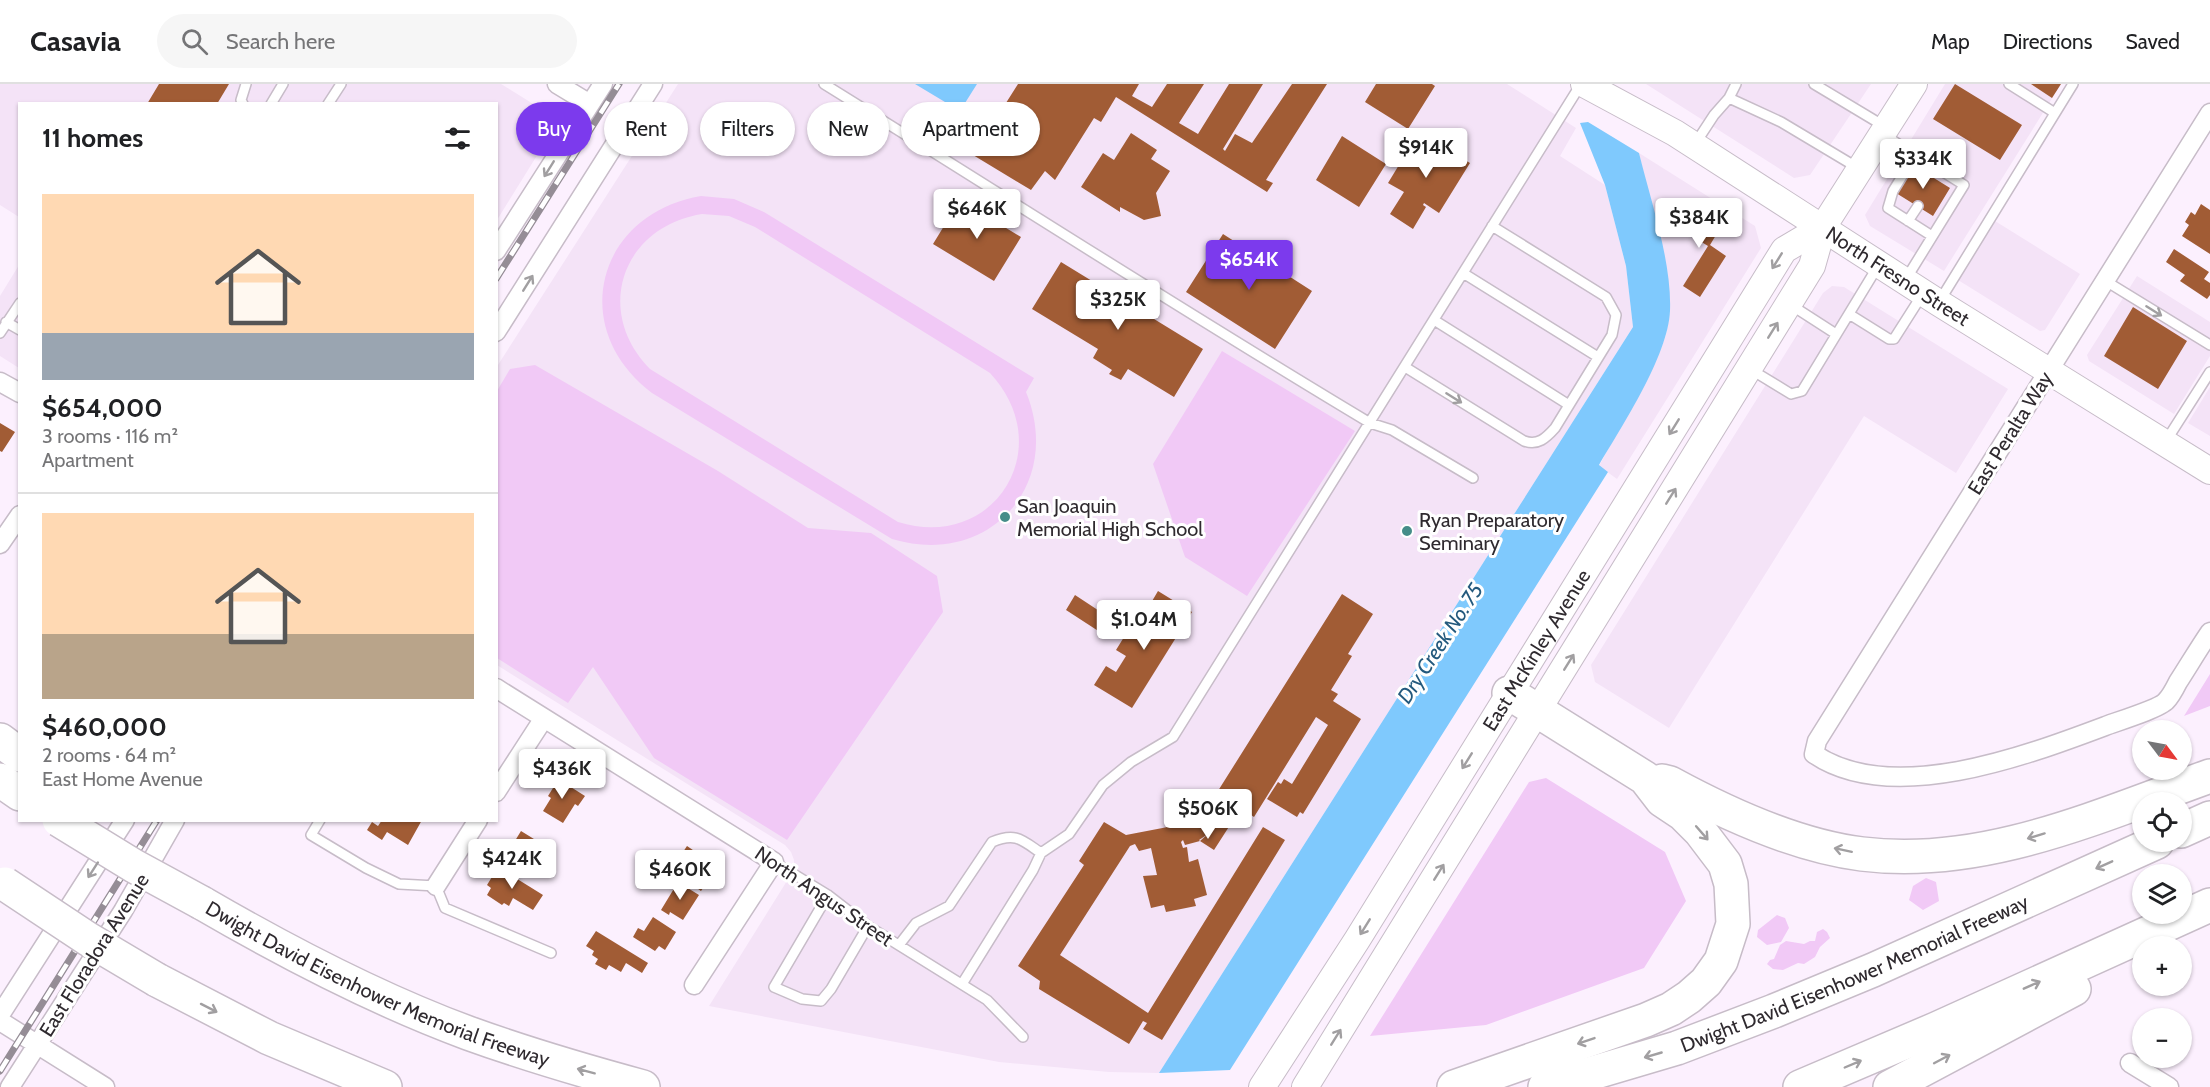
<!DOCTYPE html>
<html lang="en">
<head>
<meta charset="utf-8">
<style>
	:root { --surface:#fff; --page:#f6f6f6; --text:#202124; --muted:#757577; --line:#e0e0e0; --accent:#7c3aed }
	body { margin:0; font-family:Cabin,sans-serif; background:var(--page); color:var(--text); height:100vh; display:flex; flex-direction:column; font-size:22px; white-space:nowrap }
	* { box-sizing:border-box; margin:0 }
	p { font-size:20px; color:var(--muted) }
	.icon { flex:none; width:33px; height:33px; fill:none; stroke:currentColor; stroke-width:2; stroke-linecap:round; stroke-linejoin:round }
	.map { position:relative; flex:1; overflow:hidden }
	.side { position:absolute; left:18px; top:18px; width:480px; height:720px; display:flex; flex-direction:column; background:var(--surface); border-radius:0px; box-shadow:0 2px 4px #0004 }
	.side>* { flex:none }
	.guide { position:absolute; left:516px; top:18px; width:570px; height:54px; display:flex; gap:12px }
	.needle { width:39px; rotate:122deg }
	.buttons { position:absolute; left:2132px; top:636px; display:grid; gap:12px }
	.buttons a { display:grid; place-items:center; width:60px; height:60px; border-radius:50%; background:var(--surface); box-shadow:0 2px 4px #0004; font-size:30px }
	.price { position:absolute; translate:-50% -51px; padding:0 14px; border-radius:6px; background:#fff; color:#222; font-size:20px; line-height:39px; filter:drop-shadow(0 2px 3px #0008) }
	.price::after { content:''; position:absolute; left:50%; top:36px; width:18px; height:14px; margin-left:-9px; background:inherit; clip-path:polygon(0 0,100% 0,50% 100%) }
	.price.active { background:var(--accent); color:#fff }
	ul { padding:0; list-style:none }
	li { display:grid; align-content:center; gap:12px; height:318px; padding:0 24px }
	li+li { border-top:2px solid var(--line) }
	li span { display:grid; place-items:center; height:186px; border-radius:0px; color:#555 }
	li>.icon { margin-inline-start:auto }
	span .icon { width:108px; height:108px; fill:#fffc; stroke-width:1 }
	li b { font-size:26px }
	h2 { display:flex; justify-content:space-between; align-items:center; height:72px; padding:0 24px; font-size:26px }
	.tag { padding:0 21px; border-radius:27px; background:var(--surface); box-shadow:0 2px 4px #0004; font-size:21px; line-height:54px }
	.tag.active { background:var(--accent); color:#fff }
	header { display:flex; align-items:center; gap:36px; box-sizing:border-box; height:84px; padding:0 30px; background:var(--surface); border-bottom:2px solid var(--line) }
	header strong { font-size:28px }
	nav { display:flex; gap:33px; margin-inline-start:auto; font-size:21px }
	.search { width:420px; height:54px; background:var(--page); display:flex; align-items:center; gap:15px; box-sizing:border-box; padding:0 21px; border-radius:33px; color:var(--muted); font-size:22px }
	.map>svg:first-child { display:block }
	.built { fill:#f4e3f7 }
	.green { fill:#f1c9f6; fill-rule:evenodd }
	.water { fill:#7fc9fd }
	.building { fill:#a15c35 }
	.lines { fill:none; stroke-linecap:round; stroke-linejoin:round }
	.service-casing { stroke:#c7bcc8; stroke-width:12 }
	.minor-casing { stroke:#c7bcc8; stroke-width:21 }
	.secondary-casing { stroke:#c7bcc8; stroke-width:28 }
	.motorway-casing { stroke:#c7bcc8; stroke-width:36 }
	.service { stroke:#fff; stroke-width:9 }
	.minor { stroke:#fff; stroke-width:18 }
	.secondary { stroke:#fff; stroke-width:26 }
	.motorway { stroke:#fff; stroke-width:33 }
	.rail-casing { stroke:#958d96; stroke-width:7 }
	.rail { stroke:#fff; stroke-width:4.5; stroke-dasharray:14; stroke-linecap:butt }
	.motorway-bridge-casing { stroke:#c7bcc8; stroke-width:36; stroke-linecap:butt }
	.motorway-bridge { stroke:#fff; stroke-width:33 }
	.oneway { stroke:#a19fa1 }
	.poi-dot { fill:#458d89; stroke:#fff; stroke-width:2 }
	.labels { text-anchor:middle; dominant-baseline:central; stroke-width:6; stroke-linejoin:round; paint-order:stroke }
	.street-label { font-size:20px; fill:#2f2a2f; stroke:#fff }
	.poi-label { font-size:20px; fill:#2f2a2f; stroke:#fff; text-anchor:start }
	.water-label { font-size:21px; font-style:italic; fill:#23597d; stroke:#fff }
</style>
</head>
<body>
<header>
<strong>Casavia</strong>
<div class="search"><svg class="icon" aria-label="search" viewBox="0 0 24 24"><circle cx="10" cy="10" r="6"/><path d="M15 15l6 6"/></svg>Search here</div>
<nav><a>Map</a><a>Directions</a><a>Saved</a></nav>
</header>
<div class="map">
<svg width="2210" height="1003" viewBox="0 0 2210 1003">
	<rect width="100%" height="100%" fill="#fcf0fe"/>
	<path class="built" d="M0 0H501L559 36 497 136 496 20H20L19 133 0 121Z
		M678 0H1507L1576 44 1560 72 1605 101 1626 182 1633 243 1159 989 1109 988 999 978 709 922 790 792 794 785V776L791 768 785 761 497 581 496 284Z
		M1646 0H1871L1810 91 1794 94Z
		M1945 0H2061L1944 187 1870 142 1865 131Z
		M1639 69 1755 142 1761 164 1617 395 1599 382 1656 277 1666 251 1670 228 1667 186Z
		M1995 137 2080 190 2045 246 2040 247 1958 196Z
		M19 181V284L0 272V212Z
		M2137 192 2210 238V272L2174 330 2089 277 2087 271Z
		M1832 202 1844 203 2008 305 1956 389 1864 332 1669 644 1595 598 1591 581 1823 209Z
		M2210 303V352L2188 339Z"/>
	<path class="green" d="M701 112 734 115 764 128 1034 294 1026 308C1064 401 989 484 892 455L652 309C567 245 596 130 701 112ZM702 130 729 132 755 143 990 289C1059 363 995 468 898 438L650 285C593 227 622 143 702 130Z
		M1222 267 1355 347 1247 512 1185 473 1153 380Z
		M535 281 718 387 808 444 871 449 937 492 943 528 787 756 654 674 593 583 568 619 497 574V307L510 285Z
		M2210 590V622L2184 632Z
		M1546 694 1665 768 1686 817 1644 884 1486 941 1370 952 1529 698Z
		M1926 794 1936 798 1939 817 1923 826 1909 816 1913 802Z
		M1777 831 1785 834 1789 844 1781 858 1767 861 1757 853 1758 846Z
		M1823 845 1827 848 1830 854 1820 863 1815 873 1804 880 1798 879 1783 886 1773 885 1767 880 1770 876 1774 875 1780 861 1786 857 1804 860 1810 857H1815L1817 848Z"/>
	<path class="water" d="M915 0H977L960 27Z
		M1588 38 1639 69C1651 118 1672 178 1670 227 1668 272 1622 342 1599 381L1608 388 1230 986 1159 989 1633 243 1626 182 1605 101 1580 39Z"/>
	<path class="building" d="M159 0H229L217 20H147Z
		M1018 0H1139L1132 12 1152 23 1167 0H1204L1179 39 1198 50 1229 0H1263L1223 65 1225 67 1235 50 1252 59 1292 0H1327L1266 96 1273 99 1267 108 1116 13 1101 38 1094 34 1055 96 1045 87 1031 106 973 71Z
		M1376 0H1432L1435 2 1408 45 1365 18Z
		M1955 0 2022 41 2000 76 1933 35Z
		M2031 0H2061L2052 14Z
		M1419 48 1470 79 1439 129 1424 119 1423 121 1426 123 1413 145 1390 130 1404 108 1388 99Z
		M1131 49 1157 66 1151 75 1170 87 1156 109 1161 132 1144 136 1120 123V128L1081 103 1103 69 1114 76Z
		M1342 52 1386 80 1359 123 1316 96Z
		M1913 81 1950 104 1933 132 1896 109Z
		M960 116 1021 153 994 197 933 160Z
		M2201 120 2210 126V170L2182 152 2189 141 2185 138 2191 128 2195 131Z
		M1680 121 1719 146 1710 161 1726 172 1700 213 1683 202 1708 162 1669 138Z
		M1223 150 1312 207 1275 265 1186 208Z
		M2174 165 2209 188 2204 195 2210 199V211L2207 215 2180 197 2185 191 2166 178Z
		M1061 178 1203 265 1174 313 1128 285 1121 296 1109 290 1112 286 1093 274 1098 265 1032 225Z
		M2133 223 2187 257 2158 305 2104 272Z
		M0 339 15 348 2 368 0 367Z
		M1158 507 1192 528 1132 624 1094 601 1106 582 1116 588 1126 572 1116 566 1129 545 1140 552 1154 528 1148 524Z
		M1342 510 1373 530 1348 570 1352 572 1331 606 1338 610 1333 617 1361 635 1303 730 1300 728 1297 733 1267 715 1278 698 1281 700 1284 695 1292 700 1328 641 1316 633 1254 733 1241 724 1214 766 1200 757 1208 750 1199 756 1200 757 1185 761 1183 756 1181 758 1183 764 1187 763 1189 778 1198 775 1207 811 1194 815 1196 822 1166 828 1164 821 1151 824 1143 792 1157 791 1151 764 1139 767 1135 760 1130 762 1060 871 1148 929 1263 743 1285 756 1162 956 1143 945 1147 939 1143 937 1129 960 1039 905 1040 897 1018 882 1084 781 1079 777 1104 738 1126 751 1199 737Z
		M1075 511 1116 538 1106 552 1066 526Z
		M555 693 585 712 578 722 575 720 563 739 543 727 551 714 548 712 553 704 550 701Z
		M382 736 388 737 422 736 408 761 387 748 382 756 367 746 372 738 378 742Z
		M521 747 555 768 541 791 507 770Z
		M687 762 718 783 701 807 671 786Z
		M498 783 543 811 533 826 513 814 509 822 504 819 502 821 487 811 491 804 487 801Z
		M678 798 699 811 683 836 670 828 669 831 661 826Z
		M653 833 676 848 665 866 659 862 655 867 633 853 638 844 644 847Z
		M596 847 648 879 642 889 626 879 621 888 609 881 606 886 595 880 598 875 592 871 594 867 586 862Z"/>
	<g class="lines">
		<defs>
			<path id="service" d="M824 0C1006 113 1186 229 1370 339L1392 346 1473 394
				M1814 0 1884 42
				M2009 0 2055 29
				M1729 14 1736 0
				M243 20 241 16 246 0
				M271 20 283 0
				M328 20 341 0
				M1884 51 1964 101 1906 195
				M1695 60 1714 31 1729 14 1781 38 1858 84
				M1915 71 1893 107 1888 124 1932 152
				M1908 137 1918 122
				M1463 189 1598 273
				M2104 196 2210 261
				M1939 218 2073 0
				M1791 221 1836 250
				M1849 230 1889 255H1894L1922 211
				M1434 236 1569 321
				M6 238 20 246
				M0 249 20 219
				M1405 283 1524 357C1538 362 1546 354 1555 344L1612 251 1616 231 1606 213 1492 142
				M1750 285 1791 310 1802 307 1878 182
				M2166 357 2210 288
				M320 736 311 751 366 784 399 800 436 802 445 824 551 869
				M774 778 828 811 868 842 987 916 1023 953
				M828 811 774 903 802 915 821 917 831 905 868 842
				M899 861 916 839 949 822 992 758C1016 748 1022 756 1041 769L1069 750 1103 701 1131 678 1173 653 1581 0
				M962 900 1033 786 1041 769"/>
			<path id="minor" d="M557 0 590 20
				M2210 29 1817 657 1814 670C1892 723 2028 671 2108 641 2119 637 2160 624 2166 617 2171 612 2175 604 2178 598 2189 581 2199 564 2210 548
				M496 167 603 0
				M496 248 653 0
				M0 298 20 309
				M0 460 20 431
				M496 604 774 778 694 901
				M496 708 544 634
				M436 802 478 736
				M0 931 125 736
				M0 937 105 1003
				M2130 979 2169 1003
				M10 1003 123 827 175 736"/>
			<g id="secondary">
				<path id="s1" d="M1584 0 1675 49 1939 219 2210 387"/>
				<path id="s2" d="M1262 1003 1357 856 1784 166 1823 143"/>
				<path d="M1305 1003 1812 182 1823 143 1914 0"/>
			</g>
			<g id="motorway">
				<path d="M0 656 20 671"/>
				<path d="M0 696 20 710"/>
				<path d="M1662 697 1670 699C1727 730 1797 762 1862 770 1983 785 2098 732 2210 692"/>
				<path d="M2181 747 2210 734"/>
				<path id="s3" d="M202 819C288 869 376 915 468 949 526 970 584 987 643 1003"/>
				<path d="M157 896 269 954 385 1003"/>
				<path d="M1454 1003 1646 936 1671 925 1689 913 1706 898 1721 877 1733 840 1731 800 1725 780 1700 747 1683 730 1662 716 1645 694 1509 609"/>
				<path id="s4" d="M1545 1003 1677 964 1774 927 1873 886 2157 758"/>
				<path d="M1800 1003 1936 945 2210 821"/>
				<path d="M1890 1003 2074 905"/>
			</g>
		</defs>
		<use href="#service" class="service-casing"/>
		<use href="#minor" class="minor-casing"/>
		<use href="#secondary" class="secondary-casing"/>
		<use href="#motorway" class="motorway-casing"/>
		<use href="#service" class="service"/>
		<use href="#minor" class="minor"/>
		<use href="#secondary" class="secondary"/>
		<use href="#motorway" class="motorway"/>
		<defs>
			<path id="rail" d="M496 195 619 0
				M0 987 157 736"/>
		</defs>
		<use href="#rail" class="rail-casing"/>
		<use href="#rail" class="rail"/>
		<defs>
			<path id="motorway-bridge" d="M59 736 134 782 202 819
				M5 800 88 855 157 896"/>
		</defs>
		<use href="#motorway-bridge" class="motorway-bridge-casing"/>
		<use href="#motorway-bridge" class="motorway-bridge"/>
	</g>
	<defs><path id="oneway-shaft" d="M-6 0H5M1.5-3L5.5 0L1.5 3" fill="none" stroke-width="1.6" stroke-linecap="round" stroke-linejoin="round" transform="scale(1.5)"/></defs>
	<g class="oneway">
		<use href="#oneway-shaft" transform="translate(549 85) rotate(122)"/>
		<use href="#oneway-shaft" transform="translate(1777 177) rotate(122)"/>
		<use href="#oneway-shaft" transform="translate(528 199) rotate(-58)"/>
		<use href="#oneway-shaft" transform="translate(2154 227) rotate(32)"/>
		<use href="#oneway-shaft" transform="translate(1773 246) rotate(-58)"/>
		<use href="#oneway-shaft" transform="translate(1454 314) rotate(32)"/>
		<use href="#oneway-shaft" transform="translate(1674 343) rotate(122)"/>
		<use href="#oneway-shaft" transform="translate(1671 412) rotate(-58)"/>
		<use href="#oneway-shaft" transform="translate(1569 578) rotate(-58)"/>
		<use href="#oneway-shaft" transform="translate(1467 677) rotate(122)"/>
		<use href="#oneway-shaft" transform="translate(1702 749) rotate(49)"/>
		<use href="#oneway-shaft" transform="translate(2036 752) rotate(163)"/>
		<use href="#oneway-shaft" transform="translate(1843 766) rotate(-168)"/>
		<use href="#oneway-shaft" transform="translate(2104 781) rotate(156)"/>
		<use href="#oneway-shaft" transform="translate(93 786) rotate(123)"/>
		<use href="#oneway-shaft" transform="translate(1439 788) rotate(-58)"/>
		<use href="#oneway-shaft" transform="translate(1365 843) rotate(122)"/>
		<use href="#oneway-shaft" transform="translate(2032 901) rotate(-24)"/>
		<use href="#oneway-shaft" transform="translate(209 924) rotate(27)"/>
		<use href="#oneway-shaft" transform="translate(1336 953) rotate(-58)"/>
		<use href="#oneway-shaft" transform="translate(1586 957) rotate(161)"/>
		<use href="#oneway-shaft" transform="translate(1653 971) rotate(164)"/>
		<use href="#oneway-shaft" transform="translate(1942 975) rotate(-28)"/>
		<use href="#oneway-shaft" transform="translate(1853 980) rotate(-23)"/>
		<use href="#oneway-shaft" transform="translate(586 987) rotate(-165)"/>
	</g>
	<g class="poi-dot">
		<circle cx="1005" cy="433" r="6"/>
		<circle cx="1407" cy="447" r="6"/>
	</g>
	<g class="labels">
		<g class="street-label">
			<text stroke="none"><textPath href="#s1" startOffset="368">North Fresno Street</textPath></text>
			<text transform="translate(2010 349) rotate(-58)">East Peralta Way</text>
			<text stroke="none"><textPath href="#s2" startOffset="516">East McKinley Avenue</textPath></text>
			<text transform="translate(824 812) rotate(34)">North Angus Street</text>
			<text transform="translate(94 871) rotate(-58)">East Floradora Avenue</text>
			<text stroke="none"><textPath href="#s4" startOffset="330">Dwight David Eisenhower Memorial Freeway</textPath></text>
			<text stroke="none"><textPath href="#s3" startOffset="194">Dwight David Eisenhower Memorial Freeway</textPath></text>
		</g>
		<g class="poi-label">
			<text x="1017" y="422">San Joaquin<tspan x="1017" dy="23">Memorial High School</tspan></text>
			<text x="1419" y="436">Ryan Preparatory<tspan x="1419" dy="23">Seminary</tspan></text>
		</g>
		<g class="water-label">
			<text transform="translate(1440 559) rotate(-57)">Dry Creek No. 75</text>
		</g>
	</g>
</svg>
<div class="buttons">
<a><svg class="needle" viewBox="-14 -14 28 28"><path d="M0-13l5 13h-10z" fill="#e53935"/><path d="M0 13l5-13h-10z" fill="#757577"/></svg></a>
<a><svg class="icon" aria-label="locate" viewBox="0 0 24 24"><circle cx="12" cy="12" r="6"/><path d="M12 2v4M12 18v4M2 12h4M18 12h4"/></svg></a>
<a><svg class="icon" aria-label="layers" viewBox="0 0 24 24"><path d="M12 4l9 5-9 5-9-5zM3 14l9 5 9-5"/></svg></a>
<a>+</a>
<a>−</a>
</div>
<b class="price" style="left:1426px;top:95px">$914K</b>
<b class="price" style="left:1923px;top:106px">$334K</b>
<b class="price" style="left:977px;top:156px">$646K</b>
<b class="price" style="left:1699px;top:165px">$384K</b>
<b class="price active" style="left:1249px;top:207px">$654K</b>
<b class="price" style="left:1118px;top:247px">$325K</b>
<b class="price" style="left:1144px;top:567px">$1.04M</b>
<b class="price" style="left:562px;top:716px">$436K</b>
<b class="price" style="left:1208px;top:756px">$506K</b>
<b class="price" style="left:512px;top:806px">$424K</b>
<b class="price" style="left:680px;top:817px">$460K</b>
<div class="guide">
<a class="tag active">Buy</a>
<a class="tag">Rent</a>
<a class="tag">Filters</a>
<a class="tag">New</a>
<a class="tag">Apartment</a>
</div>
<section class="side">
<h2>11 homes<svg class="icon" aria-label="filters" viewBox="0 0 24 24"><path d="M4 7h16M4 17h16"/><circle cx="9" cy="7" r="2"/><circle cx="15" cy="17" r="2"/></svg></h2>
<ul>
<li><span style="background:linear-gradient(#ffd9b3 75%,#9aa5b1 0)"><svg class="icon" aria-label="home" viewBox="0 0 24 24"><path d="M3 11l9-7 9 7M6 9v11h12V9"/></svg></span><div><b>$654,000</b><p>3 rooms · 116 m²</p><p>Apartment</p></div></li>
<li><span style="background:linear-gradient(#ffd9b3 65%,#b9a48a 0)"><svg class="icon" aria-label="home" viewBox="0 0 24 24"><path d="M3 11l9-7 9 7M6 9v11h12V9"/></svg></span><div><b>$460,000</b><p>2 rooms · 64 m²</p><p>East Home Avenue</p></div></li>
</ul>
</section>
</div>
</body>
</html>
